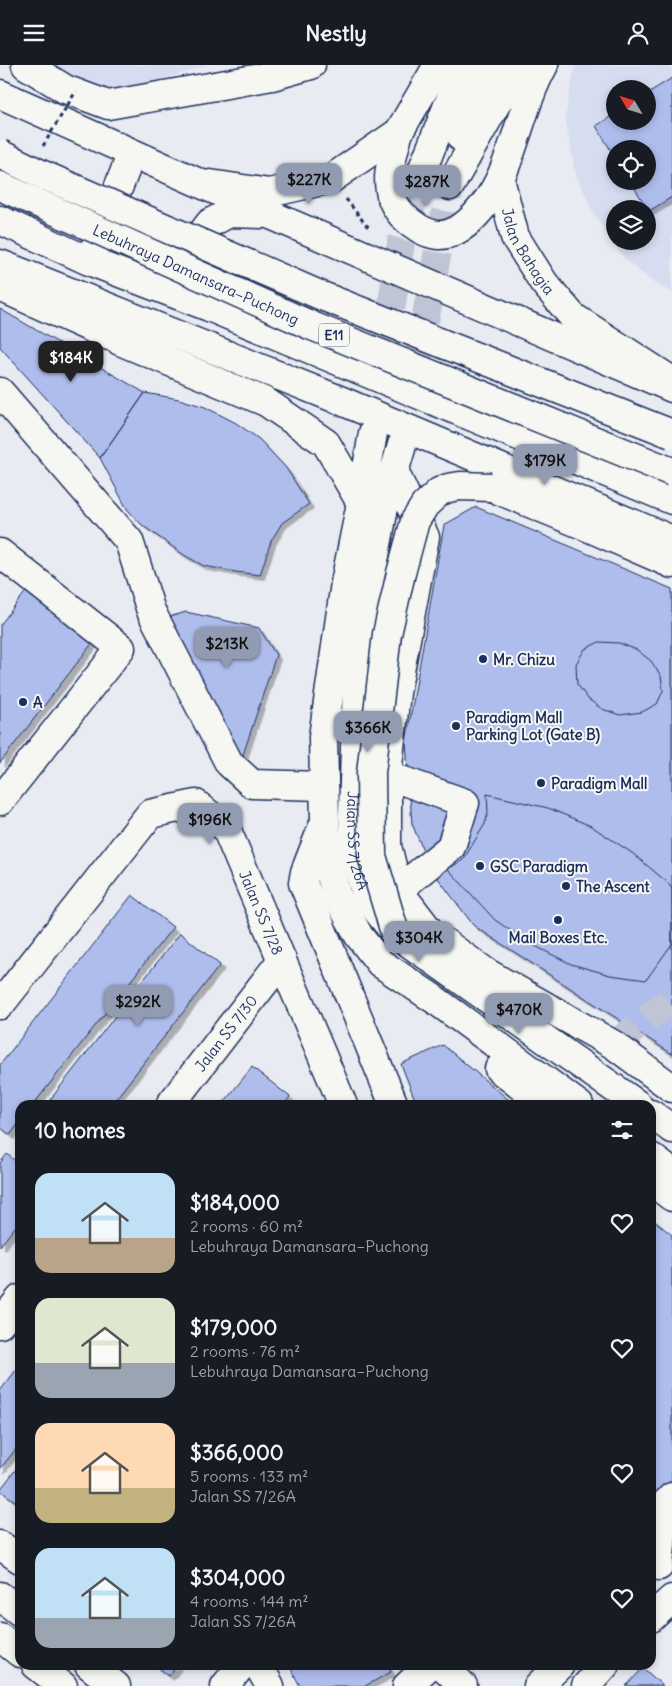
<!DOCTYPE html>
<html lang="en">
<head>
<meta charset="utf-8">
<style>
	:root { --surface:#171b24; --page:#242831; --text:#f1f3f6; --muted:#9ea1a6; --accent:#919bb2 }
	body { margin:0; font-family:Delius,sans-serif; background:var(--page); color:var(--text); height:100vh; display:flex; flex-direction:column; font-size:19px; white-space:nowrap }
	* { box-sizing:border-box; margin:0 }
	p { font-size:16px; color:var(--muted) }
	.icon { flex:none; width:28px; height:28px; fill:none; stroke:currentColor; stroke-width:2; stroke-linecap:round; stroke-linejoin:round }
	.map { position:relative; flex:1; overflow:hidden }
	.drawer { position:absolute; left:15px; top:1035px; width:641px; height:570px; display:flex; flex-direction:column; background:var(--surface); border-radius:15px; box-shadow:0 2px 8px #0003 }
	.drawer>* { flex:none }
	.needle { width:32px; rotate:308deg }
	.fabs { position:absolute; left:606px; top:15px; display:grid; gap:10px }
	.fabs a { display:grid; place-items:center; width:50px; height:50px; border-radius:50%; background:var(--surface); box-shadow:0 2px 8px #0003; font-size:25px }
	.price { position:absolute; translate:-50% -42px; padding:0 11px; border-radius:10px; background:var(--accent); color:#111; font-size:16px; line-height:32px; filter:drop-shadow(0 1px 2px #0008) }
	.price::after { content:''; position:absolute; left:50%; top:30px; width:15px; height:11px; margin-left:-8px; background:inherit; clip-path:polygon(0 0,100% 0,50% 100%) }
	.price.active { background:#222; color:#fff }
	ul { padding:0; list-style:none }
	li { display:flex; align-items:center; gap:15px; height:125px; padding:0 20px }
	li span { display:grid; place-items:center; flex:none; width:140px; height:100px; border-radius:15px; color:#555 }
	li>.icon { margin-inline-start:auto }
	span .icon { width:60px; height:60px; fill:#fffc; stroke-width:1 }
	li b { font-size:21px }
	h2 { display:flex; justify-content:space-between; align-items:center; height:60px; padding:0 20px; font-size:21px }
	header { display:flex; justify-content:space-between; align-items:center; height:65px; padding:0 20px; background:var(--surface); font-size:22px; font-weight:800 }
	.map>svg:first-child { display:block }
	.built { fill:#d7ddf0; fill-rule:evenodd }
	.building { fill:#afbded; stroke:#1b2f5e; filter:url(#shadow) }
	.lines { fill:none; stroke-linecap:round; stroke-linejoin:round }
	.minor-tunnel { stroke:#bfc5d4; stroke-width:28; stroke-dasharray:28 14; stroke-linecap:butt }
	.minor-casing { stroke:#1b2f5e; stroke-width:31 }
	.major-casing { stroke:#1b2f5e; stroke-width:31 }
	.highway-casing { stroke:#1b2f5e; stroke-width:31 }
	.path { stroke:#1b2f5e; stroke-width:3; stroke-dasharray:4 4; stroke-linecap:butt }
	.minor { stroke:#f6f6f2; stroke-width:28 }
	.major { stroke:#f6f6f2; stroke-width:28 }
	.highway { stroke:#f6f6f2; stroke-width:28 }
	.minor-bridge-casing { stroke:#1b2f5e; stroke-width:31; stroke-linecap:butt }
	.highway-bridge-casing { stroke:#1b2f5e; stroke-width:31; stroke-linecap:butt }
	.path-bridge { stroke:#1b2f5e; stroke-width:3; stroke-dasharray:4 4; stroke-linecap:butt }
	.minor-bridge { stroke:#f6f6f2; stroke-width:28 }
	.highway-bridge { stroke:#f6f6f2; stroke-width:28 }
	.poi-dot { fill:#1b2f5e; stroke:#f6f6f2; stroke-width:2 }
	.labels { text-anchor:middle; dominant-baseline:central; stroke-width:4; stroke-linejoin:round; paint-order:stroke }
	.shield { fill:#f6f6f2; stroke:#5d6b8a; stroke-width:1 }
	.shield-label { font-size:14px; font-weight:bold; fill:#1b2f5e }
	.street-label { font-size:15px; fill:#1b2f5e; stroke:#f6f6f2 }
	.poi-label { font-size:15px; font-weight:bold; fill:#1b2f5e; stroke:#f6f6f2; text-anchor:start }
</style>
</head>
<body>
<header><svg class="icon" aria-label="menu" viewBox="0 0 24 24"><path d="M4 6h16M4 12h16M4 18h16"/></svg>Nestly<svg class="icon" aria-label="person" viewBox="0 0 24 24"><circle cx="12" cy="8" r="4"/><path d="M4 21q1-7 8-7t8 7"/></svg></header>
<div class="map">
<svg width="672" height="1621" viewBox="0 0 672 1621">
	<defs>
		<filter id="shadow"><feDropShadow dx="4.5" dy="4.5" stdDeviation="0" flood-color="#0004"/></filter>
	</defs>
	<rect width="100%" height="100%" fill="#e8ebf1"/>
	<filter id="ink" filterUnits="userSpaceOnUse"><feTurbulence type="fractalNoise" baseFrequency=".02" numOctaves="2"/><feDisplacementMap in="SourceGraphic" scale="10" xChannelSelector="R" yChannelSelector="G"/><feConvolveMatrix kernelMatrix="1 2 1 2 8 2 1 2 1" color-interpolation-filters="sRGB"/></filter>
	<g filter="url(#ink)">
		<path class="built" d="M52 0H208L115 30 101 31Z
			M575 0H668L671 4H672V228L650 215 624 193 594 149 575 107 565 52ZM615 24H648V56H615ZM615 84H648V116H615ZM615 144H648V176H615Z"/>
		<path class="building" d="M672 13V132L649 146 630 116H648V84H615V92L596 61 615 49V56H648V28Z
			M0 244 145 328 100 393 0 282Z
			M145 328 179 334 205 342 236 358 259 374 286 403 309 439 282 458 271 476 260 510 236 507 204 501 184 490 142 460 127 444 100 393Z
			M476 442 672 524V989L474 861 431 804 412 759 406 677 444 460Z
			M27 525 94 576 0 698V560Z
			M186 547 259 563 276 590 241 696 166 553Z
			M599 577 619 578 637 585 651 596 661 611 663 626 657 639 642 647 620 650 602 644 588 634 577 619 576 599 585 584Z
			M487 729 548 743 591 761 632 788 667 817 672 824V879L646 915 610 910 571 899 529 878 495 855 448 804 463 795 485 759 488 748Z
			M132 830 173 862 33 1040H20V1057L10 1070 0 1062V1000Z
			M180 868 220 900 111 1040H46Z
			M443 980 515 1040H417L401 999Z
			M252 1002 290 1032 283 1040H222Z
			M7 1089 20 1100V1156L0 1181V1098Z
			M651 1153 672 1170V1414L651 1436Z
			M20 1300V1379L0 1404V1326Z
			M20 1399V1440L0 1425Z
			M155 1600H177L169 1611Z
			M289 1600H387L391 1607 365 1621H300Z
			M643 1603 663 1621H626Z"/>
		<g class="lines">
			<path class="minor-tunnel" d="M373 368 401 177 423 103
				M402 380 450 121
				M614 980 672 934"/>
			<defs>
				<g id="minor">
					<path d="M26 0 65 24 108 40 272 11 311 0"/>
					<path d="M462 73 491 0"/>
					<path d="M423 103 464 0"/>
					<path d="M450 121 518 0"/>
					<path d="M0 199 337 334 672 475"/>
					<path d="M0 222 109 271"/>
					<path d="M83 235 120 276 266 337 326 378 361 438"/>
					<path d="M0 327 129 476 151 546 229 698 252 719 323 721"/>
					<path d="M373 368 361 438 345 518 323 672 325 756 329 804 337 831 359 871 380 898 434 934 579 1040"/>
					<path id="s1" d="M402 380 384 442 358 583 353 751 355 796 368 834 395 868 638 1040"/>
					<path d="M394 406 425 472 396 628 387 710V781L398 825 431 868 487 908 614 980 672 1023"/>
					<path d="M491 422 583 460 672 499"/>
					<path d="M0 488 121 583 0 736"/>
					<path d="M387 710 465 738 451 782 398 825"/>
					<path d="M323 761 305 807 303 818 394 1040"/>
					<path id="s2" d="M0 940 150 749 196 739 226 763 343 1040"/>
					<path d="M499 1004 545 1040"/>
					<path id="s3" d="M170 1040 282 895"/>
					<path d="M651 1049 672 1064"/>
					<path d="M651 1092 672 1108"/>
					<path d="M651 1116 672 1132"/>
					<path d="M0 1259 20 1234"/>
					<path d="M0 1480 20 1494"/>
					<path d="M659 1501 665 1439 672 1432"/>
					<path d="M0 1531 20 1547"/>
					<path d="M651 1553 672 1534"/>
					<path d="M0 1572 20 1588"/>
					<path d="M36 1600 63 1621"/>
					<path d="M89 1600 116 1621"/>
					<path d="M258 1600 270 1621"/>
					<path d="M442 1600 463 1621"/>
					<path d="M225 1621 242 1600"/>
					<path d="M407 1621 430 1600"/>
					<path d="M538 1621 560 1600"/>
					<path d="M586 1621 605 1600"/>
				</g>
				<g id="major">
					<path d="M399 67C391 95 380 125 402 150 411 159 425 169 438 170 465 171 490 135 500 114 517 77 524 36 544 0"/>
					<path id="s4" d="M500 114 515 172 544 218 573 252 669 314"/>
					<path d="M210 119 269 128 331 114 399 67 438 0"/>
				</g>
				<path id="highway" d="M0 29 271 150 672 323
					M0 155 89 196 209 242 672 435
					M92 189 132 88
					M198 227 191 217 190 197 194 179 210 158 229 148 262 149"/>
			</defs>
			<use href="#minor" class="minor-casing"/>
			<use href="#major" class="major-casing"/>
			<use href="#highway" class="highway-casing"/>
			<path class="path" d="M346 134 366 160 369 162"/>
			<use href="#minor" class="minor"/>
			<use href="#major" class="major"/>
			<use href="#highway" class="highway"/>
			<defs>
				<path id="minor-bridge" d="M395 868 372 791 371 708 387 569 401 508 415 456 425 440 439 427 448 423 460 421 491 422"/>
				<g id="highway-bridge">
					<path d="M0 89 41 109 322 231 672 369"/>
					<path id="s5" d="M0 121 312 261 672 407"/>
				</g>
			</defs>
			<use href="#minor-bridge" class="minor-bridge-casing"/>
			<use href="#highway-bridge" class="highway-bridge-casing"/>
			<path class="path-bridge" d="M43 81 76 26"/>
			<use href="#minor-bridge" class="minor-bridge"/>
			<use href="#highway-bridge" class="highway-bridge"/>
		</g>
	</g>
	<g class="poi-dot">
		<circle cx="483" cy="594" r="5"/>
		<circle cx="23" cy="637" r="5"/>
		<circle cx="456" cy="661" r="5"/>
		<circle cx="541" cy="718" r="5"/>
		<circle cx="480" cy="801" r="5"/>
		<circle cx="566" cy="821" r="5"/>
		<circle cx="558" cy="855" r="5"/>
	</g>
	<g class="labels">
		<rect class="shield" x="319" y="258.5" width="30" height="23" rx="4"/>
		<g class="shield-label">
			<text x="334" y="270">E11</text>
		</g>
		<g class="street-label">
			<text stroke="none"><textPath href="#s4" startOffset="78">Jalan Bahagia</textPath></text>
			<text stroke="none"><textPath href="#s5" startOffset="215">Lebuhraya Damansara–Puchong</textPath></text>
			<text stroke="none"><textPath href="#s1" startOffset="401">Jalan SS 7/26A</textPath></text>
			<text stroke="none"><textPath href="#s2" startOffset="420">Jalan SS 7/28</textPath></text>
			<text stroke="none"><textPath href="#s3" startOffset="91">Jalan SS 7/30</textPath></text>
		</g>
		<g class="poi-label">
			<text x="493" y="594">Mr. Chizu</text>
			<text x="33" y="637">A</text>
			<text x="466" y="652">Paradigm Mall<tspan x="466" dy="17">Parking Lot (Gate B)</tspan></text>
			<text x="551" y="718">Paradigm Mall</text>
			<text x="490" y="801">GSC Paradigm</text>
			<text x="576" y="821">The Ascent</text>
			<text x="558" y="872" text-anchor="middle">Mail Boxes Etc.</text>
		</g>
	</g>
</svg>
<div class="fabs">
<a><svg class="needle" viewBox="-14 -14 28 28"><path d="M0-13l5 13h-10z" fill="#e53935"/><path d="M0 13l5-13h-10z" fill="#9ea1a6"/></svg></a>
<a><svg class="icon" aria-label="locate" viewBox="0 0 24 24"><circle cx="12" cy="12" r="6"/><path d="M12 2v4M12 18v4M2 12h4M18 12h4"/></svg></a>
<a><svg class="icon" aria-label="layers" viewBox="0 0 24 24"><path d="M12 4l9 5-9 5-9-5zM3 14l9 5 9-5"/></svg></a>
</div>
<b class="price" style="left:309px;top:140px">$227K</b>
<b class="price" style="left:427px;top:142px">$287K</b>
<b class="price active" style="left:71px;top:318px">$184K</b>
<b class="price" style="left:545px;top:421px">$179K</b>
<b class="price" style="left:227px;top:604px">$213K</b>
<b class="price" style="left:368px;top:688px">$366K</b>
<b class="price" style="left:210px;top:780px">$196K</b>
<b class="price" style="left:419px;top:898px">$304K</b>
<b class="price" style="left:138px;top:962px">$292K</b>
<b class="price" style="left:519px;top:970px">$470K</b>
<section class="drawer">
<h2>10 homes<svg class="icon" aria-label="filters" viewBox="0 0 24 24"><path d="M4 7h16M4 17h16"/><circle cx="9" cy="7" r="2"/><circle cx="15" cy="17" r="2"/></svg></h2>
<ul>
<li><span style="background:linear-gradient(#bfe0f5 65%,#b9a48a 0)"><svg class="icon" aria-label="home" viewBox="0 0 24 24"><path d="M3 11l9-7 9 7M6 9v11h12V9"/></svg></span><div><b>$184,000</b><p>2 rooms · 60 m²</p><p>Lebuhraya Damansara–Puchong</p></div><svg class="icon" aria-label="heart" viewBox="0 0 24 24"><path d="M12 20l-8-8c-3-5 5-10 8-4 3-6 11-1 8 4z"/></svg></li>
<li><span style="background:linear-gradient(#dfe7d0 65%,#9aa5b1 0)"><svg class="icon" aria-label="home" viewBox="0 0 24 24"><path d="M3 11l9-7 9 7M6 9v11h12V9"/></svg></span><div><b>$179,000</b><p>2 rooms · 76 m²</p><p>Lebuhraya Damansara–Puchong</p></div><svg class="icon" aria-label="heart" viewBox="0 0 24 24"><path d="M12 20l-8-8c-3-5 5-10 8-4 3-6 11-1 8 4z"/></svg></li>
<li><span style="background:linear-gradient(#ffd9b3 65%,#c2b280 0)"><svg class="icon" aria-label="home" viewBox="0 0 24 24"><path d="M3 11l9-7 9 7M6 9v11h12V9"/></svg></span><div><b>$366,000</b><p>5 rooms · 133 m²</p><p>Jalan SS 7/26A</p></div><svg class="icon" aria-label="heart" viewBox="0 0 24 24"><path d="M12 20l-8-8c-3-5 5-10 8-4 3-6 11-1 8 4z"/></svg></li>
<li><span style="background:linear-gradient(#bfe0f5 70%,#9aa5b1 0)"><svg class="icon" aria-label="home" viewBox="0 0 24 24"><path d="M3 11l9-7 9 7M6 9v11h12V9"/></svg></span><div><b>$304,000</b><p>4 rooms · 144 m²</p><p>Jalan SS 7/26A</p></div><svg class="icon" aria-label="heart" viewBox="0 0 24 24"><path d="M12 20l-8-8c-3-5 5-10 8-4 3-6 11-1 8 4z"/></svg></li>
</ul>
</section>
</div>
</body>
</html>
